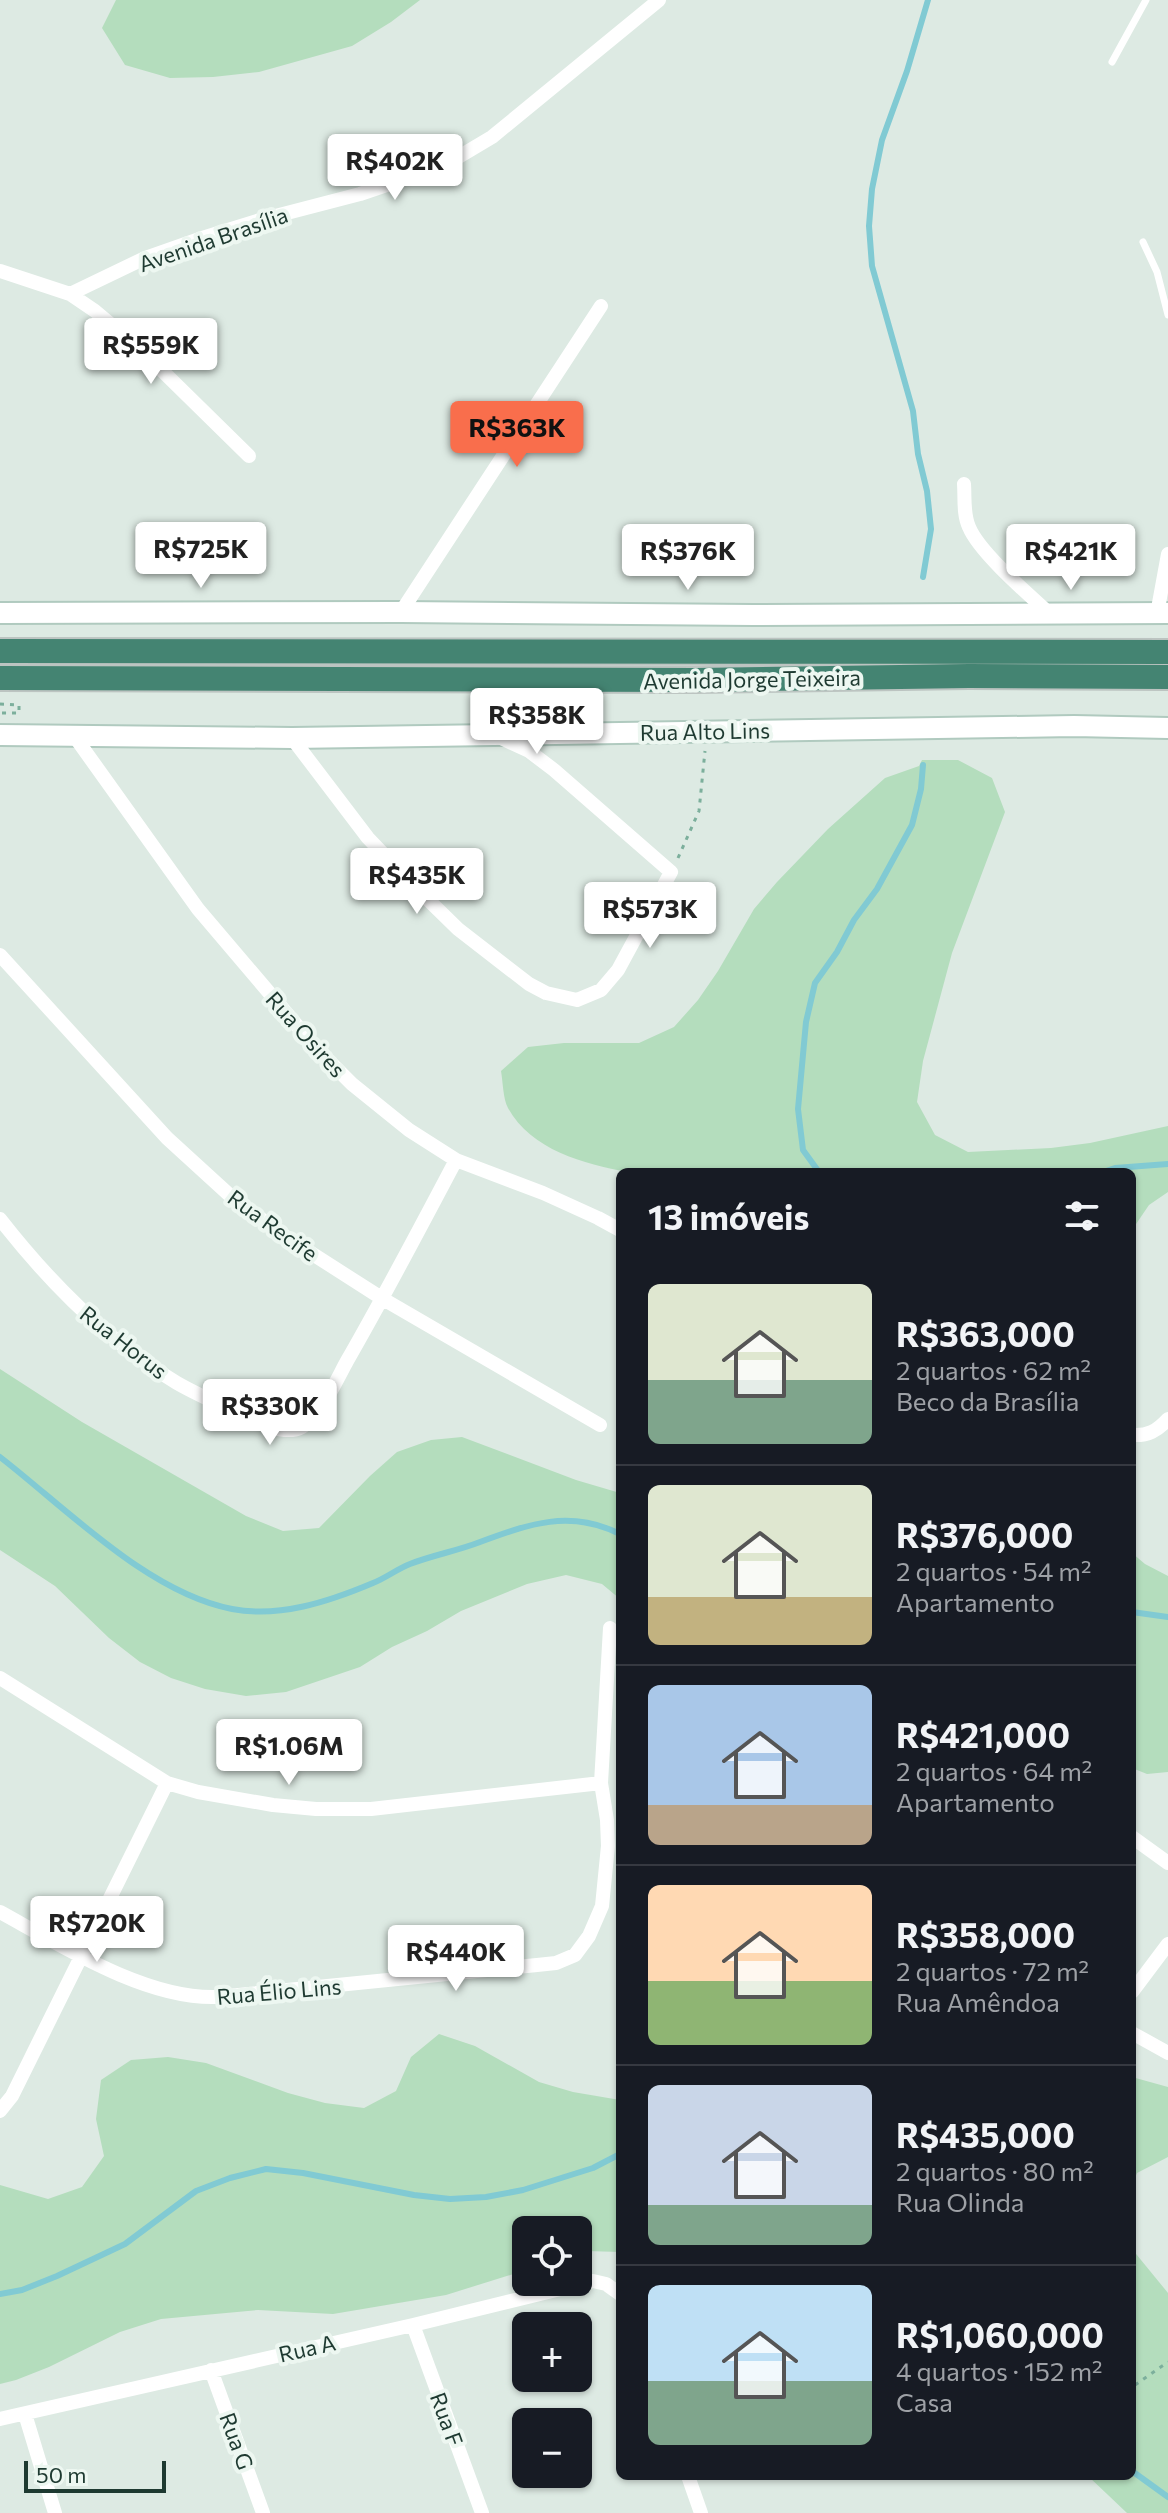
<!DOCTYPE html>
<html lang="pt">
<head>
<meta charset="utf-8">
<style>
	:root { --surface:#171b24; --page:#20242c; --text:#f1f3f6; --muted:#9ea1a6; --line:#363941; --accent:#f96e4c }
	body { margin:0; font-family:Commissioner,sans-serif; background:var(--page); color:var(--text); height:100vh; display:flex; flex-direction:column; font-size:30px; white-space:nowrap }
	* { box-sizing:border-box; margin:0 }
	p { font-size:26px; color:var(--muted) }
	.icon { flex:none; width:44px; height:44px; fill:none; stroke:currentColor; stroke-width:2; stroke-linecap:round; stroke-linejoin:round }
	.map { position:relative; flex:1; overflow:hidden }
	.details { position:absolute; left:616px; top:1168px; width:520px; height:1312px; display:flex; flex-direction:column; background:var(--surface); border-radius:12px; box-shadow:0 2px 6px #0004 }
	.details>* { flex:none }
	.buttons { position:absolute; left:512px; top:2216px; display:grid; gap:16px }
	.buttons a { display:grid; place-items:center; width:80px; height:80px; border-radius:12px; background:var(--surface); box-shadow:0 2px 6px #0004; font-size:40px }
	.scale { position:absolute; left:24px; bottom:20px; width:142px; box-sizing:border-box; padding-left:8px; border:4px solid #1e3a31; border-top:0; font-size:22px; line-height:28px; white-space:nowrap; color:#1e3a31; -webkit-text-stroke:6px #edf7f1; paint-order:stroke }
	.price { position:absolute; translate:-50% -68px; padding:0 18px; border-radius:8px; background:#fff; color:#222; font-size:26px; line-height:52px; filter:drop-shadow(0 2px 4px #0008) }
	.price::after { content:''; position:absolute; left:50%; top:48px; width:24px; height:18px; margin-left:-12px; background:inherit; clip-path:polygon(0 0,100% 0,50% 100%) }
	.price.on { background:var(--accent); color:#111 }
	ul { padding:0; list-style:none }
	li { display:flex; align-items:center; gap:24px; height:200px; padding:0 32px }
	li+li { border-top:2px solid var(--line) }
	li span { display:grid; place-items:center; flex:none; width:224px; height:160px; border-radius:12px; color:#555 }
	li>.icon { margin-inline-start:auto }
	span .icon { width:96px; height:96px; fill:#fffc; stroke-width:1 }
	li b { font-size:34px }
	h2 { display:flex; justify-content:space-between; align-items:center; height:96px; padding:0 32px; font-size:34px }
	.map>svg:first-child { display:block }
	.green { fill:#b4ddbd }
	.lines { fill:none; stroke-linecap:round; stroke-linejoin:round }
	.stream { stroke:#81cad3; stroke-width:6 }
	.secondary-casing { stroke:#b0cabf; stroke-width:24 }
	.trunk-casing { stroke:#bcc4c1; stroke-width:28 }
	.path { stroke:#7caf9c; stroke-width:3; stroke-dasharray:4 6; stroke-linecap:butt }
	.service { stroke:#fff; stroke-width:7 }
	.minor { stroke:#fff; stroke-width:14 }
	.secondary { stroke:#fff; stroke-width:20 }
	.trunk { stroke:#448472; stroke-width:24 }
	.labels { text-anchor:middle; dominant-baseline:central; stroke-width:8; stroke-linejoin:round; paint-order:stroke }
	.street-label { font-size:22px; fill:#1e3a31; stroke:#edf7f1 }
</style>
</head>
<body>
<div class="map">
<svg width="1168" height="2513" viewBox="0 0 1168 2513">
	<rect width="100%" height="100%" fill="#ddeae3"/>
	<path class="green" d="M116 0H420L391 22 352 46 259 72 213 77 170 78 125 65 102 28Z
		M922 760H958L992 778 1005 812 952 953 923 1061 917 1102 935 1135 968 1152 1051 1148 1090 1143 1168 1126V1192L1149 1205 1132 1230V1172H628C584 1164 531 1150 508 1108 503 1099 503 1082 501 1071L528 1047 564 1043H639L674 1027 698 1000 718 971 754 909 777 882 828 829 885 778 919 766Z
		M0 1369 82 1422 246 1516 283 1531 319 1528 370 1476 397 1452 431 1440 462 1437 576 1480 620 1493V1599L602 1584 566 1575 527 1584 461 1611 427 1631 392 1647 360 1667 286 1692 246 1696 205 1689 171 1678 140 1662 109 1638 55 1586 0 1550Z
		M1132 1553 1145 1564 1168 1576V1772L1147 1774 1132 1768Z
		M439 2034 475 2046 539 2082 573 2092 620 2100V2252L586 2251 578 2253V2230H526V2270L446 2295 333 2314 258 2310 161 2319 120 2332 49 2367 16 2380 0 2384V2185L48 2199 82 2187 104 2156 96 2119 101 2080 131 2060 168 2057 206 2063 288 2093 325 2103 364 2108 396 2091 411 2057Z
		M1132 2077 1168 2087V2157L1137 2173 1132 2185Z
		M1132 2249 1168 2293V2513H1127L1088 2476H1132Z"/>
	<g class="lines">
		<path class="stream" d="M923 577 931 529 927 491 918 454 913 411 872 266 869 226 872 189 882 140 907 71 928 0
			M819 1172 803 1150 798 1109 806 1022 815 983 837 952 854 920 877 889 912 825 921 789 923 765
			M1103 1172 1115 1168 1168 1164
			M0 1457C66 1508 148 1593 232 1609 279 1618 328 1602 373 1583 386 1578 397 1569 410 1564 433 1555 457 1551 480 1542 529 1524 570 1509 620 1534
			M1132 1612 1168 1617
			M0 2294 22 2290 57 2276 125 2244 196 2191 230 2178 266 2169 303 2173 414 2195 450 2199 486 2197 523 2190 593 2168 620 2154
			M1132 2471 1168 2497"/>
		<defs>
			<path id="secondary" d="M0 613 401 612 753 615 1168 613
				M0 735 292 738 1074 726 1168 728"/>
			<path id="trunk" d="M0 651 1168 652
				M0 678 696 680 969 676 1168 677"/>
		</defs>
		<use href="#secondary" class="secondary-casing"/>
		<use href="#trunk" class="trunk-casing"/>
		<path class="path" d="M0 704 19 705V713H0
			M678 858 699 811 705 751
			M1135 2385 1168 2362"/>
		<path class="service" d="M1112 62 1146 0
			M1143 242 1157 272 1168 315"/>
		<path class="minor" d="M0 271 70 294 95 311 139 348 249 456
			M70 294 145 258 199 239 260 220 360 194 445 165 492 137 659 0
			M964 484C965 498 963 514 969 527 979 552 1029 595 1050 614
			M401 612 601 306
			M1157 614 1168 554
			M75 737 198 909 317 1049 352 1084 409 1130 456 1160 543 1193 598 1218 620 1230
			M292 738 368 838 413 885 458 929 529 984 546 993 577 1000 601 990 618 970 671 872 554 770 529 751 501 738
			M0 955 167 1138 236 1201 286 1237 383 1299 600 1425
			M0 1219C50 1283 107 1341 177 1383 205 1399 237 1412 266 1426 277 1429 291 1433 302 1427 320 1417 337 1379 347 1361 385 1295 420 1228 456 1160
			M1132 1435C1148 1436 1157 1431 1168 1419
			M0 1678 167 1783 198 1792 273 1805 316 1809H371L601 1783
			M1132 1837 1168 1863
			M0 1912C62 1946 147 2000 218 1997L537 1965 556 1963 575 1955 589 1936 602 1906 608 1846 607 1820 601 1783 610 1628
			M1132 1992 1168 1944
			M1132 2033 1168 2053
			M0 2111 12 2096 167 1783
			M413 2325 482 2513
			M211 2370 263 2513
			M25 2414 55 2513
			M0 2419 413 2325 593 2281 606 2284 620 2294
			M688 2476 701 2513"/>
		<use href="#secondary" class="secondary"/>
		<use href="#trunk" class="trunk"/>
	</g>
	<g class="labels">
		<g class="street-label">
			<text transform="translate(213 239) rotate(-19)">Avenida Brasília</text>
			<text transform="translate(752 679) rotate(-1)">Avenida Jorge Teixeira</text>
			<text transform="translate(705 731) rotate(-1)">Rua Alto Lins</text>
			<text transform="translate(306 1034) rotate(48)">Rua Osires</text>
			<text transform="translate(273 1225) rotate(36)">Rua Recife</text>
			<text transform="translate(124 1342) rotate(38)">Rua Horus</text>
			<text transform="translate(279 1991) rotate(-5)">Rua Élio Lins</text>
			<text transform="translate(307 2348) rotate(-13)">Rua A</text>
			<text transform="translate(447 2419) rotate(70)">Rua F</text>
			<text transform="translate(237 2441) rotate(70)">Rua G</text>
		</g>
	</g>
</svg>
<div class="buttons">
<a><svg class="icon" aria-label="locate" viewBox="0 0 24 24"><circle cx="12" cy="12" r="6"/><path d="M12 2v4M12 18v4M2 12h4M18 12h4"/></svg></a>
<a>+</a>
<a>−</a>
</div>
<div class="scale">50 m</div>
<b class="price" style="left:395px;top:202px">R$402K</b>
<b class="price" style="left:151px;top:386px">R$559K</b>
<b class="price on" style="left:517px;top:469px">R$363K</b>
<b class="price" style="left:201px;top:590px">R$725K</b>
<b class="price" style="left:688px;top:592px">R$376K</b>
<b class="price" style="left:1071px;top:592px">R$421K</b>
<b class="price" style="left:537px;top:756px">R$358K</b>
<b class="price" style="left:417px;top:916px">R$435K</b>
<b class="price" style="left:650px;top:950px">R$573K</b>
<b class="price" style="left:270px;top:1447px">R$330K</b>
<b class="price" style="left:289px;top:1787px">R$1.06M</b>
<b class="price" style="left:97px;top:1964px">R$720K</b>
<b class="price" style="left:456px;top:1993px">R$440K</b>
<section class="details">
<h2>13 imóveis<svg class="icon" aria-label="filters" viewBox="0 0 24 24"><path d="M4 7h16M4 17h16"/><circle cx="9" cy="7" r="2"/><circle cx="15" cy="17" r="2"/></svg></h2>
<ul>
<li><span style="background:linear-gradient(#dfe7d0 60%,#7fa58c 0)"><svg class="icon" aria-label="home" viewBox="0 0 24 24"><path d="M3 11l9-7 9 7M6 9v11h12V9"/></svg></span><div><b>R$363,000</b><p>2 quartos · 62 m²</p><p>Beco da Brasília</p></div></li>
<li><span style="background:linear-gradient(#dfe7d0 70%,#c2b280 0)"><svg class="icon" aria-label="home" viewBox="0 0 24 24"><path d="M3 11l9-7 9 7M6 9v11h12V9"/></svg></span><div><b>R$376,000</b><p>2 quartos · 54 m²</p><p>Apartamento</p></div></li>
<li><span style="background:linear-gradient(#a9c7e8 75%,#b9a48a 0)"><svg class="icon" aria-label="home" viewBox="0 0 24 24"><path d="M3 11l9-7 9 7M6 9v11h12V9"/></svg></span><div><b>R$421,000</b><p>2 quartos · 64 m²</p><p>Apartamento</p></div></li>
<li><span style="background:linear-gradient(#ffd9b3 60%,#8fb573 0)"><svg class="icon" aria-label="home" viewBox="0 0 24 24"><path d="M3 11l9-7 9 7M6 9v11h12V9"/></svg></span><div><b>R$358,000</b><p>2 quartos · 72 m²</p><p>Rua Amêndoa</p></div></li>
<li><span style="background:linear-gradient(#c9d6e8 75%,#7fa58c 0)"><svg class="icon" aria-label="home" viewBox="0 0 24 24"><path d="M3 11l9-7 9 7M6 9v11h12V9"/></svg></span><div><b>R$435,000</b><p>2 quartos · 80 m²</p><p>Rua Olinda</p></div></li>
<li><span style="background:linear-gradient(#bfe0f5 60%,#7fa58c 0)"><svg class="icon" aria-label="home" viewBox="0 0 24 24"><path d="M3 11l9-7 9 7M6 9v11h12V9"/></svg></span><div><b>R$1,060,000</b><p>4 quartos · 152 m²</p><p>Casa</p></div></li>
</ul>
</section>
</div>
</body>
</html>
